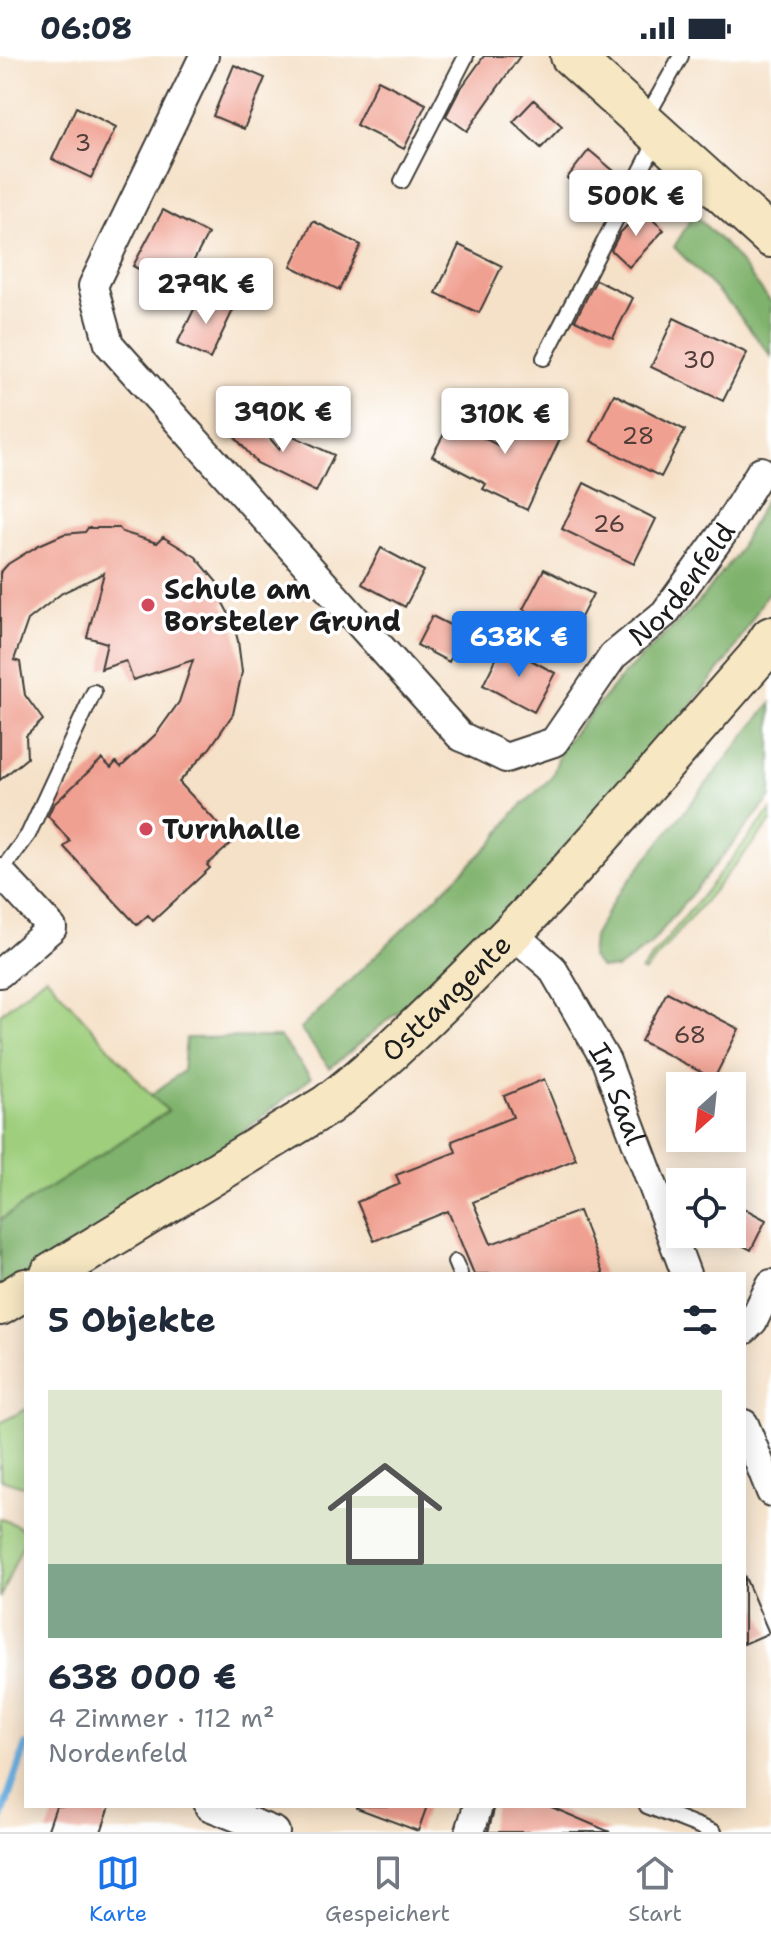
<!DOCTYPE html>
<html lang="de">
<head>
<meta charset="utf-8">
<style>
	:root { --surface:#fff; --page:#f2f2f3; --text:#1f2937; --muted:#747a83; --line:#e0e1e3; --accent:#1a73e8 }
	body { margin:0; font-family:"Shantell Sans",sans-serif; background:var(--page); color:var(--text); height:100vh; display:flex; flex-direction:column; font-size:30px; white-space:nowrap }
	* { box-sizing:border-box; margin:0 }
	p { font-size:26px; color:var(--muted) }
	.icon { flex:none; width:44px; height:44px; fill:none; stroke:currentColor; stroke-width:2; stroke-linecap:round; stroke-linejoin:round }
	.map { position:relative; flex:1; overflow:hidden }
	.details { position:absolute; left:24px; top:1216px; width:722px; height:536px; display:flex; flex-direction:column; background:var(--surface); border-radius:0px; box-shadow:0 4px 20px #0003 }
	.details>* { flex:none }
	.needle { width:52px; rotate:207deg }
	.controls { position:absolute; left:666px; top:1016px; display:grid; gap:16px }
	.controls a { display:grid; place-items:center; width:80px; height:80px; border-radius:0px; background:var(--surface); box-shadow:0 4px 20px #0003; font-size:40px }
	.price { position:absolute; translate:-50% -68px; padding:0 18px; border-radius:8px; background:#fff; color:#222; font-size:26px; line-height:52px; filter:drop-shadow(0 2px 4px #0008) }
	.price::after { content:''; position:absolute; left:50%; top:48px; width:24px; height:18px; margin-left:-12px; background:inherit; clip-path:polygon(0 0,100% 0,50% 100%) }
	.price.on { background:var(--accent); color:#fff }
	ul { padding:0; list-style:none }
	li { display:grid; align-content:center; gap:16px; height:424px; padding:0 24px }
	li+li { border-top:2px solid var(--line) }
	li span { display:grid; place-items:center; height:248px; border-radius:0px; color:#555 }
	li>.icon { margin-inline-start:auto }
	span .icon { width:144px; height:144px; fill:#fffc; stroke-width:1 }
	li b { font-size:34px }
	h2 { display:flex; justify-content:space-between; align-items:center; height:96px; padding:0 24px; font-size:34px }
	.status { display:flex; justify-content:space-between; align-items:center; height:56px; padding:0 40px; background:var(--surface); direction:ltr }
	.status svg { height:22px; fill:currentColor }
	.tab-bar { display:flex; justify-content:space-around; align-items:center; height:112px; border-top:2px solid var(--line); background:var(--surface); font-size:22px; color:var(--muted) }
	.tab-bar a { display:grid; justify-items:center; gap:4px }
	.tab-bar .on { color:var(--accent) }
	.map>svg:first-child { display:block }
	.green { fill:#9fcf7d; stroke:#5e764c; stroke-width:2 }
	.forest { fill:#7fb26c; stroke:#4e6744; stroke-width:2 }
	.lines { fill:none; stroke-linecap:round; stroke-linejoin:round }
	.stream { stroke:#6baee0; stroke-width:8 }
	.building { fill:#f0a091 }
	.lane-casing { stroke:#3d3a36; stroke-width:18 }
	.street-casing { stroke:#3d3a36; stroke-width:32 }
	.secondary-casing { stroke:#3d3a36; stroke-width:44 }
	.lane { stroke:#fff; stroke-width:14 }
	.street { stroke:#fff; stroke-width:28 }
	.secondary { stroke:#f7e8c3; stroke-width:40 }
	.poi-dot { fill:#d1495b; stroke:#fff; stroke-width:3 }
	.labels { text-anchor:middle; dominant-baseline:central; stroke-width:7; stroke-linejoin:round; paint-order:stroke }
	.number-label { font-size:24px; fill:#513d39 }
	.street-label { font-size:28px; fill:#1c1c1c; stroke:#fff }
	.poi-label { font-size:28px; font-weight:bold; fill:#1c1c1c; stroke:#fff; text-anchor:start }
</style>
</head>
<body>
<div class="status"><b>06:08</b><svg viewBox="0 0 49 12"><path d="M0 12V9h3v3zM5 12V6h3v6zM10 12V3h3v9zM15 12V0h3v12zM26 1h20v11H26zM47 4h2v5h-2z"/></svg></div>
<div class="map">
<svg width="771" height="1776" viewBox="0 0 771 1776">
	<rect width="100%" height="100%" fill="#fff"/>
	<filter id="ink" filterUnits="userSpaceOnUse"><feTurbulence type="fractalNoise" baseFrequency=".0125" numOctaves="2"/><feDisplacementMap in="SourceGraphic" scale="16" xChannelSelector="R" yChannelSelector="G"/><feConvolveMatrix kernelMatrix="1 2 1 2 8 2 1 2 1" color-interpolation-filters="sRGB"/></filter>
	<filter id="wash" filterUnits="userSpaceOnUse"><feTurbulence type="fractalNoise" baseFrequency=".006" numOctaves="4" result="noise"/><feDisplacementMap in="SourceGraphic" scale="32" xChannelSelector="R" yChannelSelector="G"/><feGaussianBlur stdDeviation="1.8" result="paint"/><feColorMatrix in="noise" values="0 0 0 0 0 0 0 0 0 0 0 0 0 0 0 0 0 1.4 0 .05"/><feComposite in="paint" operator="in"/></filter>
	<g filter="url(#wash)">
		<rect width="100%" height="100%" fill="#f5e1c8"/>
		<path class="green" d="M771 754V766L645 916 641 915Z
			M46 920 151 1039 168 1055 0 1164V958Z
			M26 1353V1431L0 1423V1367Z
			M0 1462 26 1474V1481L0 1542Z"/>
		<path class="forest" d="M694 158 731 195 771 246V300L730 248 674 191Z
			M771 433V531L729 602 611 746 471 895 330 1012 300 973 495 784 513 758 552 721 562 691 623 619 696 549 734 502Z
			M771 647V741L650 889 617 913 600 912 591 902 593 881 615 842Z
			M280 981 311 1022 208 1103 0 1240V1164L168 1055 151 1039 183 1015 186 982Z"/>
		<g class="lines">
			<path class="stream" d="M0 1765 26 1689"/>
		</g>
		<g id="blocks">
			<path class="building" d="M484 0H520L467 75 446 60 459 35Z
				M234 9 265 22 244 73 213 60Z
				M378 24 426 48 404 93 356 69Z
				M534 44 562 70 541 92 513 66Z
				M76 51 116 71 91 122 52 103Z
				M589 94 615 116 593 143 567 122Z
				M163 154 208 178 178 234 133 210Z
				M642 154 664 174 629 211 611 194 620 177Z
				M313 165 361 189 339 234 291 210Z
				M459 189 502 210 479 257 436 237Z
				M596 224 633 242 613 282 575 264Z
				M202 237 234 252 210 303 177 288Z
				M674 262 747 297 723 345 651 311Z
				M614 338 685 374 661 421 591 385Z
				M522 350 566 370 527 454 483 433 486 428 432 400 451 365 503 392Z
				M247 356 279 393 287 377 334 399 316 436 257 407 228 373Z
				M584 427 656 463 634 508 562 473Z
				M88 472H119L122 476 157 487 163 481 196 501 230 542 223 547 233 566 238 585 242 616 233 658 210 692 179 726 234 785 207 809 210 812 153 865 148 859 137 869 64 791 70 785 48 760 53 749 102 703 111 712 116 706 121 711 156 678 179 646 193 604 133 624 126 605 101 613 107 587 87 581 104 517 62 537 28 564 14 604 20 606 25 639 43 664 26 680 27 702 0 724V517L8 508 39 489 64 478 85 476Z
				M381 492 424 515 405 551 362 528Z
				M544 513 593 538 572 579 523 553Z
				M432 560 464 576 449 606 417 589Z
				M503 589 555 617 534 656 483 629Z
				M667 936 739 973 714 1023 641 985Z
				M544 1023 576 1103 473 1146 491 1188 579 1155 603 1218H474L448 1155 374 1185 357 1146 400 1128 396 1119 456 1096 452 1085 513 1061 504 1040Z
				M732 1146 766 1164 751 1194 732 1184Z
				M744 1519 769 1577 744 1588Z
				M56 1750H110L101 1776H47Z
				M357 1750H427L418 1775 357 1752Z
				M495 1750H549L610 1776H488Z"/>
		</g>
	</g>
	<g filter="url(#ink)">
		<use href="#blocks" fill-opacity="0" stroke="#3d3a36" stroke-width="2"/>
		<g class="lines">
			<defs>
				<path id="lane" d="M646 62 681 0
					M402 125 466 0
					M544 302 658 82
					M1 815 28 779 94 636
					M455 1206 460 1218
					M647 1750 714 1776"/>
				<g id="street">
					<path id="s1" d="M204 0 93 230 109 288 460 680 506 702 554 686 613 600 665 557 723 477 761 415"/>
					<path d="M0 816 52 872 0 917"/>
					<path id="s2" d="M513 878 552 912 606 1005 686 1218"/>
					<path d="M744 1274 753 1265 771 1228"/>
					<path d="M744 1368 771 1436"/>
					<path d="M209 1750 275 1776"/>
					<path d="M470 1776 478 1750"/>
				</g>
				<g id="secondary">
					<path d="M571 0 771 181"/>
					<path id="s3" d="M51 1218 327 1049C372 1015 413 975 454 935 561 831 657 715 757 602L771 581"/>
					<path d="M0 1249 26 1233"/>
				</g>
			</defs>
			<use href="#lane" class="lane-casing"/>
			<use href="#street" class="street-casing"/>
			<use href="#secondary" class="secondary-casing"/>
			<use href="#lane" class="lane"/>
			<use href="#street" class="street"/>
			<use href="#secondary" class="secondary"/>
		</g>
	</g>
	<g class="poi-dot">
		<circle cx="148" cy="549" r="8"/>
		<circle cx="146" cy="773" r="8"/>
	</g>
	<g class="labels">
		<g class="number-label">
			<text x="83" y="87">3</text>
			<text x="699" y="304">30</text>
			<text x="638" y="380">28</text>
			<text x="609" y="468">26</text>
			<text x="690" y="979">68</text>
		</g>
		<g class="street-label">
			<text stroke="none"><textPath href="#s1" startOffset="1148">Nordenfeld</textPath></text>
			<text stroke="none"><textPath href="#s3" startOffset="484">Osttangente</textPath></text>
			<text stroke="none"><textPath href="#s2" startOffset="194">Im Saal</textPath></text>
		</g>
		<g class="poi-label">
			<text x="164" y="533">Schule am<tspan x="164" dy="32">Borsteler Grund</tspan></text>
			<text x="162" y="773">Turnhalle</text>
		</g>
	</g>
</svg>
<div class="controls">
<a><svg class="needle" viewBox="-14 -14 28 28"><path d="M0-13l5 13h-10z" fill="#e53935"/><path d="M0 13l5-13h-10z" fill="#747a83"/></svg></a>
<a><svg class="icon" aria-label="locate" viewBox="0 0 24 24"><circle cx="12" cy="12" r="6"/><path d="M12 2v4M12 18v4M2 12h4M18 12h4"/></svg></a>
</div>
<b class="price" style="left:636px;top:182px">500K €</b>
<b class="price" style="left:206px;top:270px">279K €</b>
<b class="price" style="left:283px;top:398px">390K €</b>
<b class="price" style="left:505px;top:400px">310K €</b>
<b class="price on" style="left:519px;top:623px">638K €</b>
<section class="details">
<h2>5 Objekte<svg class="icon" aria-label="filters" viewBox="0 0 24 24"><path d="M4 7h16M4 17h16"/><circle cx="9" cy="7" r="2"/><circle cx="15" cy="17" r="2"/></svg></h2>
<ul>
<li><span style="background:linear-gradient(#dfe7d0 70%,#7fa58c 0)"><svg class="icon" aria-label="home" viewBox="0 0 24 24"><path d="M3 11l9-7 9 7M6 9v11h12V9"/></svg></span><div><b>638 000 €</b><p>4 Zimmer · 112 m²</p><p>Nordenfeld</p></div></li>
</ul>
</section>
</div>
<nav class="tab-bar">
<a class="on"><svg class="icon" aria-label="map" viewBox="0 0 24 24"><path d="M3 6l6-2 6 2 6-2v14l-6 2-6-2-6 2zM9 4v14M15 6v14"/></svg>Karte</a>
<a><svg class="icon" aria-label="saved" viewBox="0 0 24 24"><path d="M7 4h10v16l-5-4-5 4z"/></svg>Gespeichert</a>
<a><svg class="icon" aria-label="home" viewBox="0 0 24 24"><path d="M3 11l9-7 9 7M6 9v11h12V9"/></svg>Start</a>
</nav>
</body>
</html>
